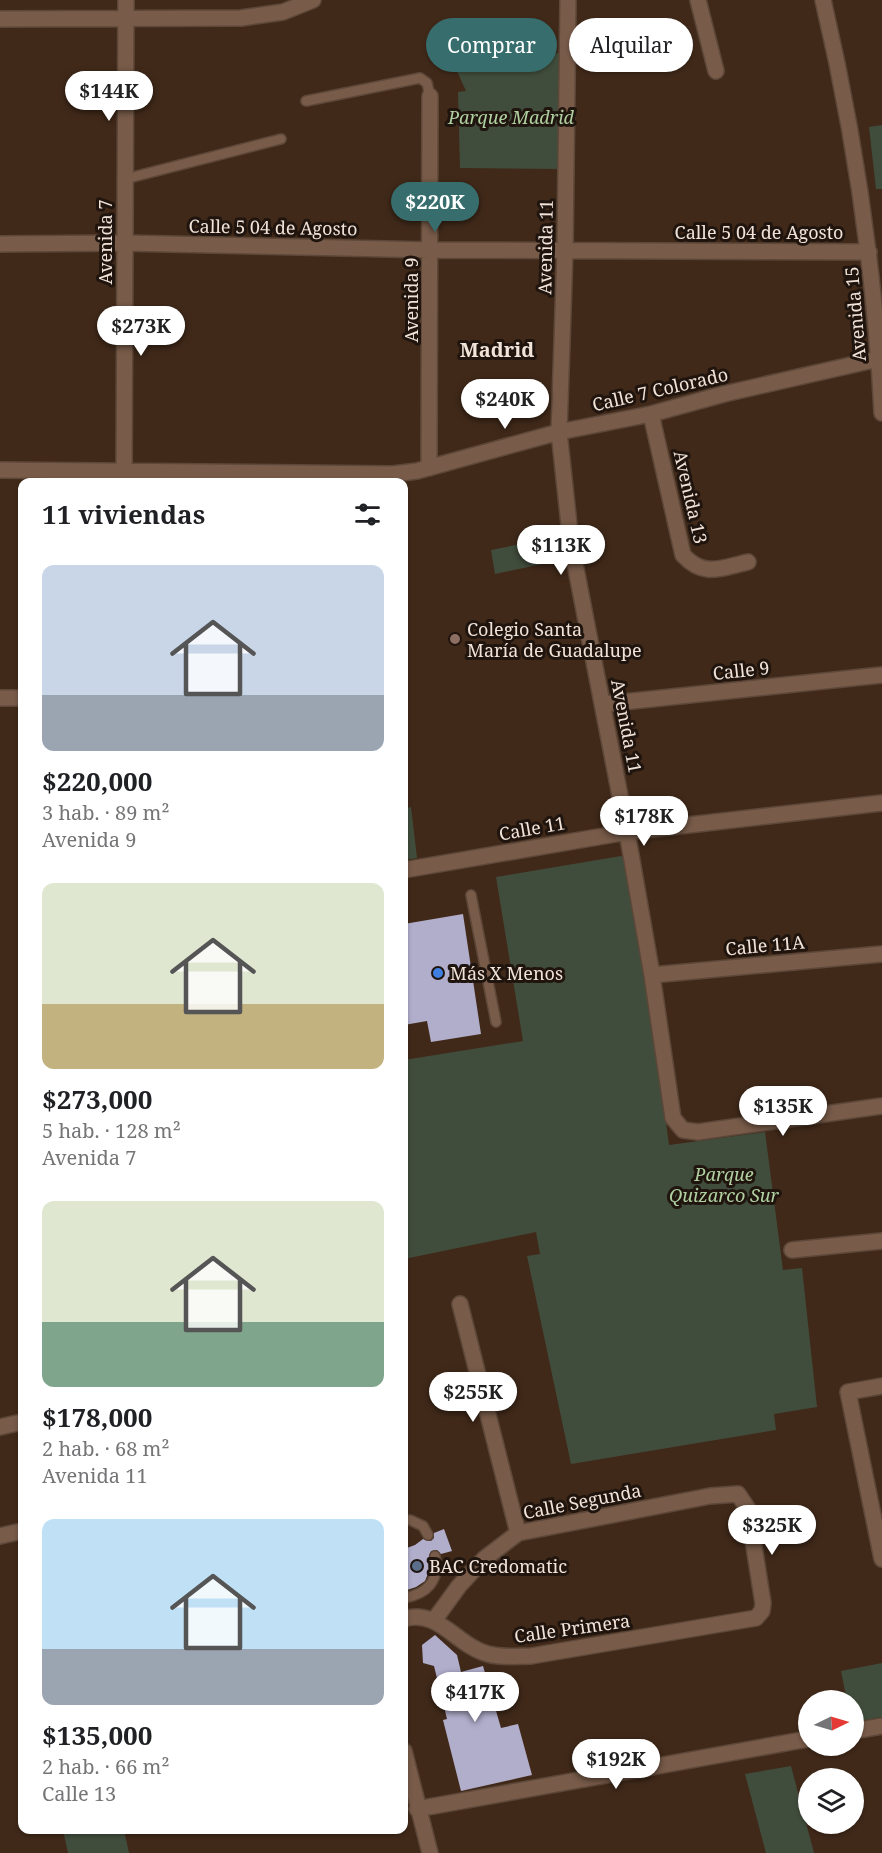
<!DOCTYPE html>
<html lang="es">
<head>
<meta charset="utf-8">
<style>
	:root { --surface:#fff; --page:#f6f6f6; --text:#202124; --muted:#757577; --accent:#376e6d }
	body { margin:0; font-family:"Noto Serif",serif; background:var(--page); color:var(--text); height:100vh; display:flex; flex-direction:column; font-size:22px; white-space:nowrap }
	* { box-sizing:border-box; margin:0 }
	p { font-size:20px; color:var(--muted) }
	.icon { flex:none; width:33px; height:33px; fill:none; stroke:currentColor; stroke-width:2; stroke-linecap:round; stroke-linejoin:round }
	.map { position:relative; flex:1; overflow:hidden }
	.side { position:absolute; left:18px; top:478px; width:390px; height:1356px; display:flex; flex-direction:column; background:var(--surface); border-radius:12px; box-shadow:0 2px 4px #0004 }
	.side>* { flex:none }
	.hud { position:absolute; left:426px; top:18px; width:366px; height:54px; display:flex; gap:12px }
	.needle { width:39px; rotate:85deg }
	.tools { position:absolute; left:798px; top:1690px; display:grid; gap:12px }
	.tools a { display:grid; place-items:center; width:66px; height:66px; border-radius:50%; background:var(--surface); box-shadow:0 2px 4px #0004; font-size:30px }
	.price { position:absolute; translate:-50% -51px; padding:0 14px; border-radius:21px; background:#fff; color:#222; font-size:20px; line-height:39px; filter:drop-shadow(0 2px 3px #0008) }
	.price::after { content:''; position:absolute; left:50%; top:36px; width:18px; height:14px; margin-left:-9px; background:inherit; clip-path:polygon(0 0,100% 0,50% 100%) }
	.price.active { background:var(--accent); color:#fff }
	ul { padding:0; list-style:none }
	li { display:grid; align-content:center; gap:12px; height:318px; padding:0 24px }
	li span { display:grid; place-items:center; height:186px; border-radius:12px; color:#555 }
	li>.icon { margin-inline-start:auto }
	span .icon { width:108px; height:108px; fill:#fffc; stroke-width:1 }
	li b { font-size:26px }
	h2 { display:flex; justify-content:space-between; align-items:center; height:72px; padding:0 24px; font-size:26px }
	.tag { padding:0 21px; border-radius:27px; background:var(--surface); box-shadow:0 2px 4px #0004; font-size:21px; line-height:54px }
	.tag.active { background:var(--accent); color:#fff }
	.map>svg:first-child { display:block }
	.green { fill:#414d3c }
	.building { fill:#b1aecc }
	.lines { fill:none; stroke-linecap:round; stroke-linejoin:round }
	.service-casing { stroke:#5c4738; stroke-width:12 }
	.minor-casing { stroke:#5c4738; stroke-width:18 }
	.service { stroke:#785b49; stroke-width:9 }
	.minor { stroke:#785b49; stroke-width:15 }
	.education-dot { fill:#8d6e63; stroke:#1f150e; stroke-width:2 }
	.shop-dot { fill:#3f7fe0; stroke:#1f150e; stroke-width:2 }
	.service-dot { fill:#5c6f8a; stroke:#1f150e; stroke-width:2 }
	.labels { text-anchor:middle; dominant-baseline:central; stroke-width:6; stroke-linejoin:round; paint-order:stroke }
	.park-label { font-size:18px; font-style:italic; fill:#b0d0a1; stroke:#1f150e }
	.street-label { font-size:18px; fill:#f2e3d9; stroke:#1f150e }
	.poi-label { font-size:18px; fill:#f2e3d9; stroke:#1f150e; text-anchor:start }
	.neighbourhood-label { font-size:20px; font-weight:bold; fill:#f2e3d9; stroke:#1f150e }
</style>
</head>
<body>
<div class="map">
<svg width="882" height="1853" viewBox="0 0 882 1853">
	<rect width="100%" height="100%" fill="#402919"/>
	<path class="green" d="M563 52V169L460 168 458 92 466 91 457 71Z
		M882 125V189H876L869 127Z
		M565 535 566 559 495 574 491 550Z
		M411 807 417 858 404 860V809Z
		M621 856 632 864 669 1145 765 1132 783 1270 802 1268 817 1407 774 1414 776 1430 571 1464 527 1256 540 1254 536 1232 404 1259V1060L523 1041 496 877Z
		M882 1663V1717L854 1722V1701H847L841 1671Z
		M791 1766 814 1853H766L745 1774Z
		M63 1830H124L129 1853H68Z"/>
	<path class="building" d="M463 914 481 1034 431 1042 427 1021 404 1025V924Z
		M444 1529 452 1551 441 1554 437 1550 431 1551 428 1559 429 1571 425 1581 416 1587 404 1591V1549L415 1545 423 1539 431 1541 434 1538V1533Z
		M435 1635 457 1655 461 1672 483 1666 501 1728 518 1724 532 1775 461 1791 443 1720 447 1719 434 1666 423 1663 422 1645Z"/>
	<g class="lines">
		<defs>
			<path id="service" d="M306 101 420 78 427 83 430 96
				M125 179 281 139
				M471 895 496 1022
				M410 1520 423 1526 428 1535
				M404 1598C427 1594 440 1581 435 1556"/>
			<path id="minor" d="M568 0 565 250 559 432 571 543 627 832 652 975 673 1118 683 1130 698 1132 882 1106
				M698 0 716 71
				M823 0C855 136 875 273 882 413
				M0 19 241 18 283 12 313 0
				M0 244 124 243 431 250 869 252
				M651 414 683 555C704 578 721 568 748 562
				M429 468 430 96
				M0 470 393 474 417 471 559 432 651 414 724 394 882 358
				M124 483 126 0
				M0 698H22
				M604 704 882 675
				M404 870 627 832 882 803
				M652 975 882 954
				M792 1250 882 1241
				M460 1304 518 1533
				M882 1386 848 1392 882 1559
				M0 1427 22 1422
				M0 1536 22 1531
				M404 1619C438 1608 457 1646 488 1654 502 1658 517 1656 531 1656L756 1618 762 1611 763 1603 748 1509 738 1494 710 1496 518 1533 484 1559 459 1586 435 1619
				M854 1731 882 1726
				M404 1751 430 1853
				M417 1809 808 1739"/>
		</defs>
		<use href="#service" class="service-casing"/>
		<use href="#minor" class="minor-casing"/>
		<use href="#service" class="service"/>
		<use href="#minor" class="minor"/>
	</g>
	<circle class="education-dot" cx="455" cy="639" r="6"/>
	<circle class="shop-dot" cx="438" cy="973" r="6"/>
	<circle class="service-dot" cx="417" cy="1566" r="6"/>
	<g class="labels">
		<g class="park-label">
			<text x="511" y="117">Parque Madrid</text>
			<text x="724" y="1174">Parque<tspan x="724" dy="21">Quizarco Sur</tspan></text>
		</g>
		<g class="street-label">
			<text transform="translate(273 227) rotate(1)">Calle 5 04 de Agosto</text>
			<text x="759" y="232">Calle 5 04 de Agosto</text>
			<text transform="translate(105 242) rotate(-90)">Avenida 7</text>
			<text transform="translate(545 247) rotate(-89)">Avenida 11</text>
			<text transform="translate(411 300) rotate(-90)">Avenida 9</text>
			<text transform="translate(855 314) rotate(-95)">Avenida 15</text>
			<text transform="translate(660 389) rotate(-13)">Calle 7 Colorado</text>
			<text transform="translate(691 497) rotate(77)">Avenida 13</text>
			<text transform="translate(741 670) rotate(-6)">Calle 9</text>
			<text transform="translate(627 726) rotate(79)">Avenida 11</text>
			<text transform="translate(532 828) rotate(-10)">Calle 11</text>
			<text transform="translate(765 945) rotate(-5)">Calle 11A</text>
			<text transform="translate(582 1501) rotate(-11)">Calle Segunda</text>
			<text transform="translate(572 1628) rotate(-8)">Calle Primera</text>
		</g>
		<g class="poi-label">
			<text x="467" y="629">Colegio Santa<tspan x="467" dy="21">María de Guadalupe</tspan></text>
			<text x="450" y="973">Más X Menos</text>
			<text x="429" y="1566">BAC Credomatic</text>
		</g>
		<g class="neighbourhood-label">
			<text x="497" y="349">Madrid</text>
		</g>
	</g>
</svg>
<div class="tools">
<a><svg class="needle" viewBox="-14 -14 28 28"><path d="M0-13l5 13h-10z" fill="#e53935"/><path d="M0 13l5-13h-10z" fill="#757577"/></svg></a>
<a><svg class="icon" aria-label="layers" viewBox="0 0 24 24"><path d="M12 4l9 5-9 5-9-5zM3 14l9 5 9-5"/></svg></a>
</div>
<b class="price" style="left:109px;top:122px">$144K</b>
<b class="price active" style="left:435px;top:233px">$220K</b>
<b class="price" style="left:141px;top:357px">$273K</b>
<b class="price" style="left:505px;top:430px">$240K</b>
<b class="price" style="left:561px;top:576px">$113K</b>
<b class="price" style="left:644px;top:847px">$178K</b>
<b class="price" style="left:783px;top:1137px">$135K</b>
<b class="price" style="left:473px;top:1423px">$255K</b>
<b class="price" style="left:772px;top:1556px">$325K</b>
<b class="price" style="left:475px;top:1723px">$417K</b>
<b class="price" style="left:616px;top:1790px">$192K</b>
<div class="hud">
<a class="tag active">Comprar</a>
<a class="tag">Alquilar</a>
</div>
<section class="side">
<h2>11 viviendas<svg class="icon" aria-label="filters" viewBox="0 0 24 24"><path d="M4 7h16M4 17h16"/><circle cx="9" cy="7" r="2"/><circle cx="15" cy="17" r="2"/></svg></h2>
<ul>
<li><span style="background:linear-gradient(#c9d6e8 70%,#9aa5b1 0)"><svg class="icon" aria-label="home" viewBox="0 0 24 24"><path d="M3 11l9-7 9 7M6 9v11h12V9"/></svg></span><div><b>$220,000</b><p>3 hab. · 89 m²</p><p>Avenida 9</p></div></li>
<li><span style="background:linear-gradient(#dfe7d0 65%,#c2b280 0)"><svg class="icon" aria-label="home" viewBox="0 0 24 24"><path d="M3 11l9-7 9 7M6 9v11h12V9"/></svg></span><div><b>$273,000</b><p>5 hab. · 128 m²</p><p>Avenida 7</p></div></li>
<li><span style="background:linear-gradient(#dfe7d0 65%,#7fa58c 0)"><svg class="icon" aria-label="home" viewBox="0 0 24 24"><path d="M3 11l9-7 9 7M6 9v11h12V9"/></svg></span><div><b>$178,000</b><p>2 hab. · 68 m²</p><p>Avenida 11</p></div></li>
<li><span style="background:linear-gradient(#bfe0f5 70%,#9aa5b1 0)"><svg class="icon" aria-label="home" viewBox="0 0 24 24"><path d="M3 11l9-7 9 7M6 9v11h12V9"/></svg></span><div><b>$135,000</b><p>2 hab. · 66 m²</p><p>Calle 13</p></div></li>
</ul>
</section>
</div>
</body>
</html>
